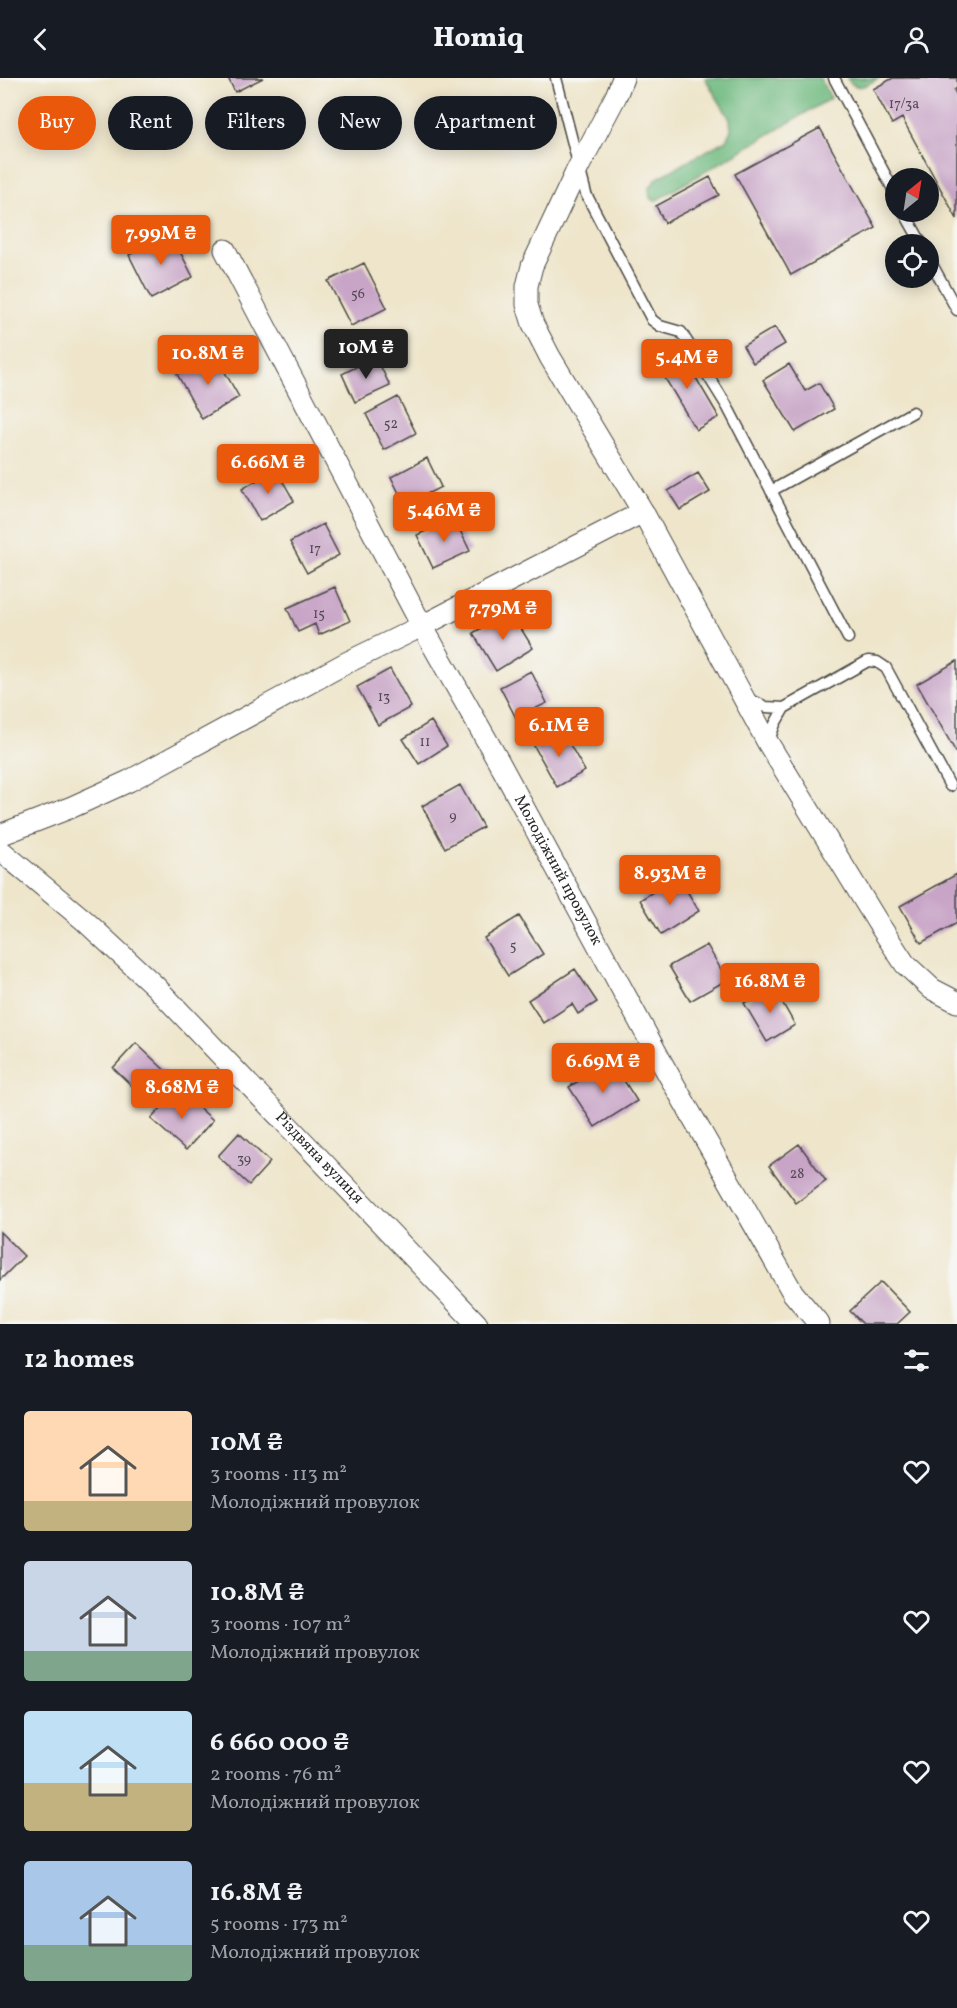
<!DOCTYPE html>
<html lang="en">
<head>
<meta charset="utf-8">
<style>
	:root { --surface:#171b24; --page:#20242c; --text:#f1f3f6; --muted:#9ea1a6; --accent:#ea580c }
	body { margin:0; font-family:Vollkorn,serif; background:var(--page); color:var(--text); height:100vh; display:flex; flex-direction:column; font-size:22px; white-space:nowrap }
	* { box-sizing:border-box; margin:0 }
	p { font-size:20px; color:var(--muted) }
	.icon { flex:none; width:33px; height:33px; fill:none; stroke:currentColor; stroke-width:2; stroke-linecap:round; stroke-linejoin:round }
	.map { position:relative; height:1246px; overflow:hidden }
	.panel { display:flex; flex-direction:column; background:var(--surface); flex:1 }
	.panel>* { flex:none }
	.hud { position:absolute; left:18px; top:18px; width:600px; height:54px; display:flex; gap:12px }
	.needle { width:39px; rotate:30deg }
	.fabs { position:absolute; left:885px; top:90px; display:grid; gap:12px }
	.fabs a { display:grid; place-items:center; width:54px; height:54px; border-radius:50%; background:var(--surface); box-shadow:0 3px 15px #0003; font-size:30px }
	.price { position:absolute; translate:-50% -51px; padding:0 14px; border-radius:6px; background:var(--accent); color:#fff; font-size:20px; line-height:39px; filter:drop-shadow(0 2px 3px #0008) }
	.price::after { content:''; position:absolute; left:50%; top:36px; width:18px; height:14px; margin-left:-9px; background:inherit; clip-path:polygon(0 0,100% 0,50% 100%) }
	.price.active { background:#222; color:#fff }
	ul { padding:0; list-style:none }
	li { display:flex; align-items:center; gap:18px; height:150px; padding:0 24px }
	li span { display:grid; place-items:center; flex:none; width:168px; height:120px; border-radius:6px; color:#555 }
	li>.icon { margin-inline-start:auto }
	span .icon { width:72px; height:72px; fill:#fffc; stroke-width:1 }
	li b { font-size:26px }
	h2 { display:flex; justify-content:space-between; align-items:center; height:72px; padding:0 24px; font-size:26px }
	.chip { padding:0 21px; border-radius:27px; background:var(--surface); box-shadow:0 3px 15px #0003; font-size:21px; line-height:54px }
	.chip.active { background:var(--accent); color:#fff }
	header { display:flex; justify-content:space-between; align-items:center; height:78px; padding:0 24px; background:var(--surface); font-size:27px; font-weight:800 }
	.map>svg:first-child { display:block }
	.forest { fill:#72bb82; stroke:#4e7356; stroke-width:1.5 }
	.building { fill:#c8a4c7 }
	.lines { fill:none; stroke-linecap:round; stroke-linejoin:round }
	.lane-casing { stroke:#484743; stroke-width:13 }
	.street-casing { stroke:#484743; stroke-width:23 }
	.lane { stroke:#fff; stroke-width:10 }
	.street { stroke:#fff; stroke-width:21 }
	.labels { text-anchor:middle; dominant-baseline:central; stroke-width:5; stroke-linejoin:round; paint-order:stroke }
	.number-label { font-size:14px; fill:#524952 }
	.street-label { font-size:16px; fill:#2b2b2b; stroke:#f6f6f2 }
</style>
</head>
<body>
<header><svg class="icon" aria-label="back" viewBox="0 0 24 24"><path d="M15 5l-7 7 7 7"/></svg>Homiq<svg class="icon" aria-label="person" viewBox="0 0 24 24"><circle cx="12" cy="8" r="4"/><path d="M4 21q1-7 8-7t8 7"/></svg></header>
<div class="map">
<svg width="957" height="1246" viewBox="0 0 957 1246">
	<rect width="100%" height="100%" fill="#f6f6f2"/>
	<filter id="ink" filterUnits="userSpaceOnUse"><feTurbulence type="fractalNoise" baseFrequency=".0167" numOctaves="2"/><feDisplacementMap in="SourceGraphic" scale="12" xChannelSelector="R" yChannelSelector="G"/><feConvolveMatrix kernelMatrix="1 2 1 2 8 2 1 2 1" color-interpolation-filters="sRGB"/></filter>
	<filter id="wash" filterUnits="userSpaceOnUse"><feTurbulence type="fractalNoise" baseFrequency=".008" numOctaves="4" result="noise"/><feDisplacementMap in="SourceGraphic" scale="24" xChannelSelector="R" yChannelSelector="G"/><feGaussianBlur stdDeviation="1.35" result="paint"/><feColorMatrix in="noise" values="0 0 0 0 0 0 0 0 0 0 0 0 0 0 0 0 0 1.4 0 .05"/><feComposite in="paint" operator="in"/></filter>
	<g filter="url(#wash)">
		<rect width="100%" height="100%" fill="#eee5ca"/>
		<path class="forest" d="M705 0H820L831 20 655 123 650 120 649 111 656 101 726 62 731 52 730 41Z
			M847 0H879C867 7 856 15 847 0Z"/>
		<g id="blocks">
			<path class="building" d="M228 0H263L235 14Z
				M893 0H957V10L954 12 957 18V141L902 40 892 46 873 11Z
				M820 50 876 150 791 197 735 96Z
				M710 99 719 117 665 145 656 128Z
				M171 156 193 199 151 221 129 177Z
				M364 185 387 230 351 248 328 203Z
				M775 249 785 266 753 285 743 268Z
				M679 271 719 339 696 352 656 285Z
				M214 275 239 319 202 341 177 296Z
				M376 279 390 308 355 324 342 296Z
				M789 286 805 313 819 305 834 331 795 354 763 302Z
				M398 319 416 355 384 372 366 336Z
				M427 380 441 409 405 427 391 399Z
				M276 391 294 423 260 443 242 411Z
				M698 395 710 414 680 432 668 413Z
				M454 440 470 473 433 490 417 457Z
				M323 446 339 477 307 495 290 464Z
				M335 509 350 543 319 557 315 546 298 554 287 530Z
				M510 533 533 570 496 593 473 555Z
				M957 583V676L917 606Z
				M390 591 411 629 378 647 357 609Z
				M531 593 547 625 516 640 500 609Z
				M431 643 447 668 419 686 403 661Z
				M561 651 585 693 557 709 533 666Z
				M460 707 483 749 445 770 422 728Z
				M957 796V845L921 865 900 828Z
				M678 798 699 833 661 857 640 822Z
				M519 838 543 876 508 898 484 860Z
				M707 867 727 902 690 923 669 888Z
				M575 891 597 924 578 936 572 926 543 945 528 922Z
				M773 908 795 947 767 964 744 925Z
				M136 965 173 1000 149 1024 113 990Z
				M611 982 637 1023 595 1049 569 1009Z
				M178 1011 213 1042 186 1072 151 1041Z
				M239 1055 270 1084 249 1107 218 1078Z
				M799 1066 826 1103 796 1125 769 1088Z
				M0 1154 24 1178 0 1202Z
				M881 1204 910 1234 897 1246H863L850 1233Z"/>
		</g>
	</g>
	<g filter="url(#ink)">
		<use href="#blocks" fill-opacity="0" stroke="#484743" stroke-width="1.5"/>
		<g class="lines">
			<defs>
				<path id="lane" d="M556 0 586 116 652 242 660 248 681 254 727 328 848 560
					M834 0 896 117
					M904 134 922 166
					M928 179 957 232
					M771 413 913 334
					M747 620 766 629 784 630 868 583 877 584 886 590 950 708
					M768 665 775 646 784 630"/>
				<g id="street">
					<path d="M623 0 616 18 578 90 532 188 527 208V227L533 246 550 279 643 434 768 665 878 845 905 886 932 911 957 924"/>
					<path id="s1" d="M225 172 422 548 499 684 663 987 793 1215 819 1246"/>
					<path d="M0 757 72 729 129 703 344 586 422 548 643 434"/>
					<path id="s2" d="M0 772 85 843 155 908 477 1246"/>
				</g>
			</defs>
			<use href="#lane" class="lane-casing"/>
			<use href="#street" class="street-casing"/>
			<use href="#lane" class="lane"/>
			<use href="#street" class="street"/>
		</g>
	</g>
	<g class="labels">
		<g class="number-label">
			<text x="904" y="26">17/3а</text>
			<text x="358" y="216">56</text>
			<text x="391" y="346">52</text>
			<text x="315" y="471">17</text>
			<text x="319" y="536">15</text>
			<text x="384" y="619">13</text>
			<text x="425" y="664">11</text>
			<text x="453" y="738">9</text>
			<text x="513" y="868">5</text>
			<text x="244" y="1081">39</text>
			<text x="797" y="1096">28</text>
		</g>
		<g class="street-label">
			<text stroke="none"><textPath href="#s1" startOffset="704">Молодіжний провулок</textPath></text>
			<text stroke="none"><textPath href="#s2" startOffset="444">Різдвяна вулиця</textPath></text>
		</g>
	</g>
</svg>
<div class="fabs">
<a><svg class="needle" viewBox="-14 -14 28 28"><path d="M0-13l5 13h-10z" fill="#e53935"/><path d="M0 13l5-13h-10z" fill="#9ea1a6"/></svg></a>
<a><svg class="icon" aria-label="locate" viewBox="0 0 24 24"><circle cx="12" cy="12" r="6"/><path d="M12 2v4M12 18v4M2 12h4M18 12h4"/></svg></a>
</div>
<b class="price" style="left:161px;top:188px">7.99M ₴</b>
<b class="price active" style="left:366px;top:302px">10M ₴</b>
<b class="price" style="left:208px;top:308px">10.8M ₴</b>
<b class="price" style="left:687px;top:312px">5.4M ₴</b>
<b class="price" style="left:268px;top:417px">6.66M ₴</b>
<b class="price" style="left:444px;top:465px">5.46M ₴</b>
<b class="price" style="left:503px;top:563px">7.79M ₴</b>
<b class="price" style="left:559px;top:680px">6.1M ₴</b>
<b class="price" style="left:670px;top:828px">8.93M ₴</b>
<b class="price" style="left:770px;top:936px">16.8M ₴</b>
<b class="price" style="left:603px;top:1016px">6.69M ₴</b>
<b class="price" style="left:182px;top:1042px">8.68M ₴</b>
<div class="hud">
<a class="chip active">Buy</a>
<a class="chip">Rent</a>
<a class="chip">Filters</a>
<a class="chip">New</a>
<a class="chip">Apartment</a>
</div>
</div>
<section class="panel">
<h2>12 homes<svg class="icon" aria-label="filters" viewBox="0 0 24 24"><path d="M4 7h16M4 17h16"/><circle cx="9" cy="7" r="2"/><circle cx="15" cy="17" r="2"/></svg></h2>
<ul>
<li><span style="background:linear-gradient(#ffd9b3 75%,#c2b280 0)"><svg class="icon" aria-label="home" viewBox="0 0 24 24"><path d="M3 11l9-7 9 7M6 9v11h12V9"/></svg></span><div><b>10M ₴</b><p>3 rooms · 113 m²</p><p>Молодіжний провулок</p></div><svg class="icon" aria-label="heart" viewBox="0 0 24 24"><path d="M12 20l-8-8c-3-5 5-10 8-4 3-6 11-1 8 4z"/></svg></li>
<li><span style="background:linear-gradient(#c9d6e8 75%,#7fa58c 0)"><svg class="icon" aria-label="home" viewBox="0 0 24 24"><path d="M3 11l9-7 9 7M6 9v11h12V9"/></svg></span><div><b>10.8M ₴</b><p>3 rooms · 107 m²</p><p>Молодіжний провулок</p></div><svg class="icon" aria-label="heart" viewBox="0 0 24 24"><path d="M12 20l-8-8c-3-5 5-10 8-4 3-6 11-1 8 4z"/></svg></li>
<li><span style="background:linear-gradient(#bfe0f5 60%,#c2b280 0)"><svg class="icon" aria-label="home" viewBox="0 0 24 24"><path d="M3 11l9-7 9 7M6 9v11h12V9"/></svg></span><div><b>6 660 000 ₴</b><p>2 rooms · 76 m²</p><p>Молодіжний провулок</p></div><svg class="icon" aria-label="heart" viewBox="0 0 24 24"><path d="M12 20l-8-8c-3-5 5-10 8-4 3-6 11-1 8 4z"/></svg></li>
<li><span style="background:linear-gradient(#a9c7e8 70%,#7fa58c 0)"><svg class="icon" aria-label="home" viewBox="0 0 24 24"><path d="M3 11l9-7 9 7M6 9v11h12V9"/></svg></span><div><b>16.8M ₴</b><p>5 rooms · 173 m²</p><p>Молодіжний провулок</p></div><svg class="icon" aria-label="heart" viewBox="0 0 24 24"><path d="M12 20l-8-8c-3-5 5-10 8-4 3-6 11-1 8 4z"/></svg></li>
</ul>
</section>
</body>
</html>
